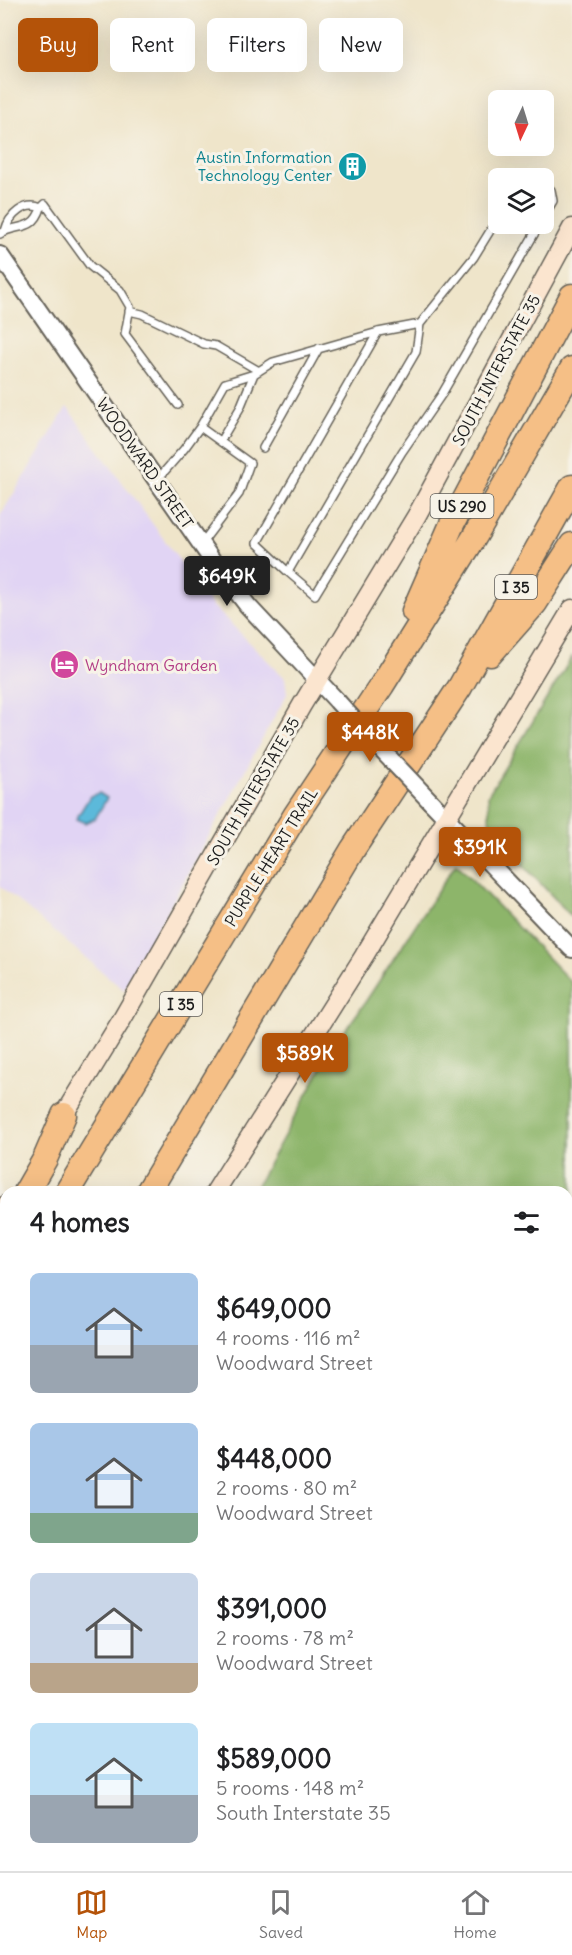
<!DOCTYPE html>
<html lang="en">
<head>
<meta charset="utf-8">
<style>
	:root { --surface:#fff; --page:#f6f6f6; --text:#202124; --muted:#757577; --line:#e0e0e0; --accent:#b45309 }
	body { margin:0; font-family:Delius,sans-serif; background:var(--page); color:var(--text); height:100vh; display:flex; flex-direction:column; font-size:22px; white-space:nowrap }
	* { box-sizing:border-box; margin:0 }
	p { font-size:20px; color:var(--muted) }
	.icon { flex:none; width:33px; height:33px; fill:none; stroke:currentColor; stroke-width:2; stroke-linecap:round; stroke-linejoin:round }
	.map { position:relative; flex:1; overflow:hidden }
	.side { position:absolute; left:0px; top:1186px; width:573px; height:686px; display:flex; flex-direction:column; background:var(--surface); border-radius:18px 18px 0 0; box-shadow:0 6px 24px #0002 }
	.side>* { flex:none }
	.banner { position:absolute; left:18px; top:18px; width:537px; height:54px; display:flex; gap:12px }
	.needle { width:39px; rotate:184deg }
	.fabs { position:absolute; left:488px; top:90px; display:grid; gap:12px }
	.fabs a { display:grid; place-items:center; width:66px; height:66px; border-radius:9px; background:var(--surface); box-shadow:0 6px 24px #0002; font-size:30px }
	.price { position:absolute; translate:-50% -51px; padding:0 14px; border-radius:6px; background:var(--accent); color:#fff; font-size:20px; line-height:39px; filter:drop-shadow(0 2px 3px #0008) }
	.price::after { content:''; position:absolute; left:50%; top:36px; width:18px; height:14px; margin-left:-9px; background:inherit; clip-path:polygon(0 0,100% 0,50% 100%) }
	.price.on { background:#222; color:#fff }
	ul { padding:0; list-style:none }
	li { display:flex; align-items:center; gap:18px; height:150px; padding:0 30px }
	li span { display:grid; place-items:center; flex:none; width:168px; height:120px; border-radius:9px; color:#555 }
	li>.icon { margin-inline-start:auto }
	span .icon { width:72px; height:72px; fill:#fffc; stroke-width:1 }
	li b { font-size:26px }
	h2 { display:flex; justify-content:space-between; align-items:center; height:72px; padding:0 30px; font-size:26px }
	.tag { padding:0 21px; border-radius:9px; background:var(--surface); box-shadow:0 6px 24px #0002; font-size:21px; line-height:54px }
	.tag.on { background:var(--accent); color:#fff }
	.tabs { display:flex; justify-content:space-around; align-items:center; height:84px; border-top:2px solid var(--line); background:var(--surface); font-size:16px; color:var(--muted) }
	.tabs a { display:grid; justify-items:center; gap:3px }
	.tabs .on { color:var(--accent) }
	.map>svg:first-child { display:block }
	.built { fill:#e1d4f4 }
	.forest { fill:#8db56b; stroke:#546844; stroke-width:1.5 }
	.water { fill:#5cb9da; stroke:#3c6a7b; stroke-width:1.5 }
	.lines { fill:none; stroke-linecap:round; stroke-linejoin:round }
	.river { stroke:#5cb9da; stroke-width:27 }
	.service-casing { stroke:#666259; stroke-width:10 }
	.tertiary-casing { stroke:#666259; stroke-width:20 }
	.secondary-casing { stroke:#666259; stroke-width:21 }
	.motorway-casing { stroke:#666259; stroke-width:27 }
	.service { stroke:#fff; stroke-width:7 }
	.tertiary { stroke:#fff; stroke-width:16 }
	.secondary { stroke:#fbe5cf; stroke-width:18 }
	.motorway { stroke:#f5bf86; stroke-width:24 }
	.tertiary-bridge-casing { stroke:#666259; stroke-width:20; stroke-linecap:butt }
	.tertiary-bridge { stroke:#fff; stroke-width:16 }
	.labels { text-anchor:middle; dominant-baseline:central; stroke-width:6; stroke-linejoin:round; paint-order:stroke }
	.shield { fill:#f7f3e8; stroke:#5e5c59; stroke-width:1.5 }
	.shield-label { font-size:15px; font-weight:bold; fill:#1c1c1c }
	.culture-label { font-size:16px; fill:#0d838f; stroke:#f7f3e8; text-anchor:end }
	.street-label { font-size:16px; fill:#1c1c1c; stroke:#f7f3e8 }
	.hotel-label { font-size:16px; fill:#b23c85; stroke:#f7f3e8; text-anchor:start }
</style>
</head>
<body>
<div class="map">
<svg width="572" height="1871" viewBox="0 0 572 1871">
	<rect width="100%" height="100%" fill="#f7f3e8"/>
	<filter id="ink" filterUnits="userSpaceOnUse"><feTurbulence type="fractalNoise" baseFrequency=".0167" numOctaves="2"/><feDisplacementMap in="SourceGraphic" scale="12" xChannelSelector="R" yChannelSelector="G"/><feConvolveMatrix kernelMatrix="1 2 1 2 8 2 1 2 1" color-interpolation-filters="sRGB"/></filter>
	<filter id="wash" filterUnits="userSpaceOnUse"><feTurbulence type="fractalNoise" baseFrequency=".008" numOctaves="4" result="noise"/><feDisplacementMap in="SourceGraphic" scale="24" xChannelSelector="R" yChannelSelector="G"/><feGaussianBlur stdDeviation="1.35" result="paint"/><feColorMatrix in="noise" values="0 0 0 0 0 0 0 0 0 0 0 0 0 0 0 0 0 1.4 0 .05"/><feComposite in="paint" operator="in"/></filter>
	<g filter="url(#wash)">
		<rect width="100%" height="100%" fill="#efe5ca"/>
		<path class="built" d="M67 407 212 605 285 678 287 694 124 990 0 886V516Z
			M6 1583V1866H38L35 1871H0V1592Z"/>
		<path class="forest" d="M572 657V917L490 830 488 795Z
			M456 863 572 983V1871H474L476 1866H567V1192H253L335 1044 362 1007Z"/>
		<path class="water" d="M99 793 107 798 95 819 85 823 76 819 90 796Z"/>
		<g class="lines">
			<path class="river" d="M567 1749 572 1751
				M531 1871 536 1866"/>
		</g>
	</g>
	<g filter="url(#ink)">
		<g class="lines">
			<defs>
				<path id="service" d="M522 178 523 176 528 178
					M543 186 551 190 553 201 543 218
					M498 218 474 257 420 324 416 352 288 572 315 595 402 452 442 394 540 224
					M5 231C9 215 25 201 41 208L45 204 90 266 120 290 130 307 125 334 178 405
					M0 234C16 223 33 233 41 208
					M129 311 142 314 204 344 216 346 259 371
					M200 427 250 463 239 494 202 543
					M221 440 240 408 254 374
					M263 448 319 348
					M157 480 184 449 200 427 225 383 254 374 273 362 378 332 420 324
					M288 572 257 543 378 332
					M24 1871 27 1866"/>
				<path id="tertiary" d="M0 255 212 560 248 606 337 701
					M370 738 394 763
					M431 802 572 949"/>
				<path id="secondary" d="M58 1124 121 1021 302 705 417 515 572 228
					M215 1192 364 956 572 609
					M0 1214 6 1205
					M0 1552 6 1542"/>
				<path id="motorway" d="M414 611 452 524 572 296
					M490 654 535 603 572 545
					M26 1192 45 1159 64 1115
					M67 1192 295 816 382 685 475 536 572 369
					M148 1192 353 849 460 687 572 487
					M0 1237 6 1227
					M0 1307 6 1296
					M0 1440 6 1430
					M0 1502 6 1490"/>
			</defs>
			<use href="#service" class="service-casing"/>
			<use href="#tertiary" class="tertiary-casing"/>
			<use href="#secondary" class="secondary-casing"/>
			<use href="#motorway" class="motorway-casing"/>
			<use href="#service" class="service"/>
			<use href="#tertiary" class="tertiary"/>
			<use href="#secondary" class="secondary"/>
			<use href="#motorway" class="motorway"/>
			<defs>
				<path id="tertiary-bridge" d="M337 701 370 738
					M394 763 431 802"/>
			</defs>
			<use href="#tertiary-bridge" class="tertiary-bridge-casing"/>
			<use href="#tertiary-bridge" class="tertiary-bridge"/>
		</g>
	</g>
	<defs>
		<symbol id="building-disc" viewBox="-11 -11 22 22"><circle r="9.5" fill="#0f9aa8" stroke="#f7f3e8"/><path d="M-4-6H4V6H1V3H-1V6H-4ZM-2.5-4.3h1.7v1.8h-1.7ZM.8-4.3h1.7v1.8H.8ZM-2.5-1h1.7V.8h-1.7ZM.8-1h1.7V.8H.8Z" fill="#fff"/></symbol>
		<symbol id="hotel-disc" viewBox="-11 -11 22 22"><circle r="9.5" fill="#d1479c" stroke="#f7f3e8"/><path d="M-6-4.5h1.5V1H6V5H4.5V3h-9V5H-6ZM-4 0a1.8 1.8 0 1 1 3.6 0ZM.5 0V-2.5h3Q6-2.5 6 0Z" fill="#fff"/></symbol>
	</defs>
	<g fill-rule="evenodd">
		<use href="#building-disc" x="336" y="150" width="33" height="33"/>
		<use href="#hotel-disc" x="48" y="648" width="33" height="33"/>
	</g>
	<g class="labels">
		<g class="shield">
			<rect x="430.5" y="494" width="63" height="24" rx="4.5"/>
			<rect x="495" y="575" width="42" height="24" rx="4.5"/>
			<rect x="160" y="992" width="42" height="24" rx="4.5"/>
		</g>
		<g class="shield-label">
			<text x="462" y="506">US 290</text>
			<text x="516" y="587">I 35</text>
			<text x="181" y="1004">I 35</text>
		</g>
		<g class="culture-label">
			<text x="332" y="157">Austin Information<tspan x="332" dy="18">Technology Center</tspan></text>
		</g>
		<g class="street-label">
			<text transform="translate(496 370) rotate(-62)">SOUTH INTERSTATE 35</text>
			<text transform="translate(145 463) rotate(55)">WOODWARD STREET</text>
			<text transform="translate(253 791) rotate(-60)">SOUTH INTERSTATE 35</text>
			<text transform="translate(271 857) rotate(-58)">PURPLE HEART TRAIL</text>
		</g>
		<g class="hotel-label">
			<text x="85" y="665">Wyndham Garden</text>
		</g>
	</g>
</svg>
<div class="fabs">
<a><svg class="needle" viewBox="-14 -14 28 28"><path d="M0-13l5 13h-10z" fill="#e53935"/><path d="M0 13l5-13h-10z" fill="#757577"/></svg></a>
<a><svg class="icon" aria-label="layers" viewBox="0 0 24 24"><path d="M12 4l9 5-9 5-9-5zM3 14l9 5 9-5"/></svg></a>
</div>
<b class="price on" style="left:227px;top:607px">$649K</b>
<b class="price" style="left:370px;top:763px">$448K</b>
<b class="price" style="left:480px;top:878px">$391K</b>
<b class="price" style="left:305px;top:1084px">$589K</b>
<div class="banner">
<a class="tag on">Buy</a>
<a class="tag">Rent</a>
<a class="tag">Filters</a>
<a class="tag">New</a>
</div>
<section class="side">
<h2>4 homes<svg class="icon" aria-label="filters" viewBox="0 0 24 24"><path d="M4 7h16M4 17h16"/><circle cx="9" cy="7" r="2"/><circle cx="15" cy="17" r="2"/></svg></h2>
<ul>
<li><span style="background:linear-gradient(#a9c7e8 60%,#9aa5b1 0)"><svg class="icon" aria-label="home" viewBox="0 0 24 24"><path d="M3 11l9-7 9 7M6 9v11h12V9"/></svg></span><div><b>$649,000</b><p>4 rooms · 116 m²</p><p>Woodward Street</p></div></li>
<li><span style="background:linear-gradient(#a9c7e8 75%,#7fa58c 0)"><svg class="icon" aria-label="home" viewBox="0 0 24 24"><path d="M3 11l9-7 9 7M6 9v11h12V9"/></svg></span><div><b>$448,000</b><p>2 rooms · 80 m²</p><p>Woodward Street</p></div></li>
<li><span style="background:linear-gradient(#c9d6e8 75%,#b9a48a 0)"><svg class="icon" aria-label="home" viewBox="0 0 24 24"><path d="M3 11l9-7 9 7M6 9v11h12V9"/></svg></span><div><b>$391,000</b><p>2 rooms · 78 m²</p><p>Woodward Street</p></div></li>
<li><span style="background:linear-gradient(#bfe0f5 60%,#9aa5b1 0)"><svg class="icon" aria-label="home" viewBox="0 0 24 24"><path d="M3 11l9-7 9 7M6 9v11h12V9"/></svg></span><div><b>$589,000</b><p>5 rooms · 148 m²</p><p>South Interstate 35</p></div></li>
</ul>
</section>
</div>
<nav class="tabs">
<a class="on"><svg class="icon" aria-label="map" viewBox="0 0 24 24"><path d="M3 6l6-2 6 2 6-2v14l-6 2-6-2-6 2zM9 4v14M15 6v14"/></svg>Map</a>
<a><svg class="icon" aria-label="saved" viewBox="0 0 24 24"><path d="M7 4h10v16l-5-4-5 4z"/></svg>Saved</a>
<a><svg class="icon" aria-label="home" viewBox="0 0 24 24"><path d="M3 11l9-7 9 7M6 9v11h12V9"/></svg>Home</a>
</nav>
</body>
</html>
